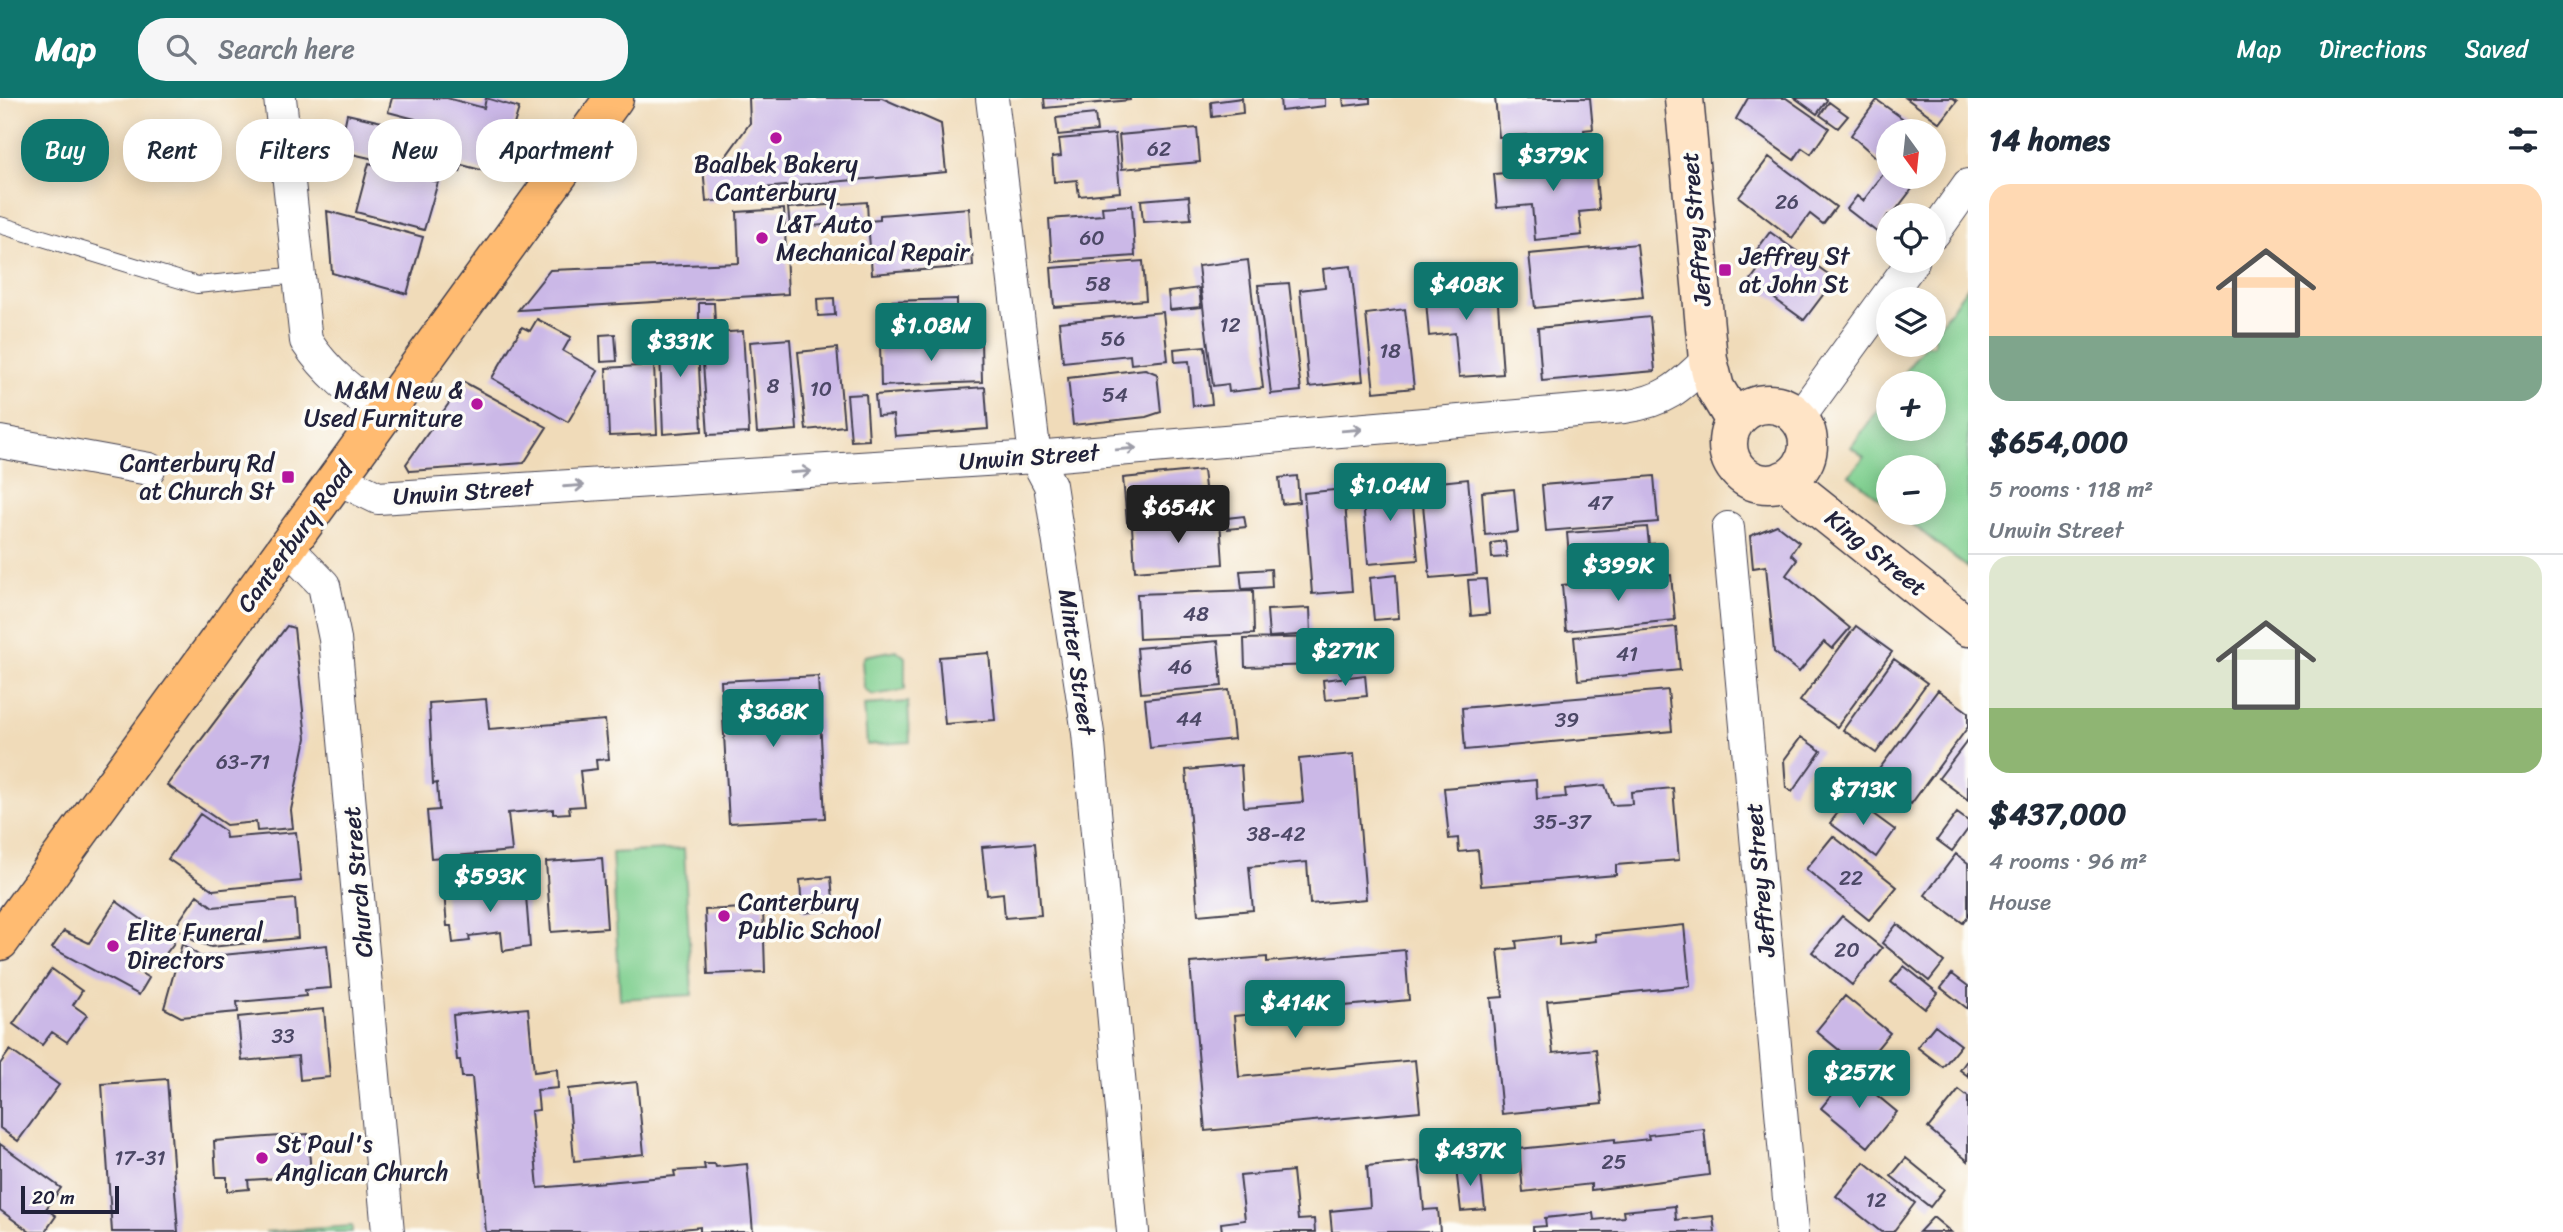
<!DOCTYPE html>
<html lang="en">
<head>
<meta charset="utf-8">
<style>
	:root { --surface:#fff; --page:#f6f6f7; --text:#1f2937; --muted:#747a83; --line:#e0e1e3; --accent:#0f766e }
	body { margin:0; font-family:Sriracha,sans-serif; background:var(--page); color:var(--text); height:100vh; display:flex; flex-direction:column; font-size:26px; white-space:nowrap }
	* { box-sizing:border-box; margin:0 }
	p { font-size:23px; color:var(--muted) }
	.icon { flex:none; width:38px; height:38px; fill:none; stroke:currentColor; stroke-width:2; stroke-linecap:round; stroke-linejoin:round }
	.map { position:relative; flex:1; overflow:hidden }
	.sheet { display:flex; flex-direction:column; background:var(--surface); width:595px }
	.sheet>* { flex:none }
	.guide { position:absolute; left:21px; top:21px; width:665px; height:63px; display:flex; gap:14px }
	.needle { width:46px; rotate:165deg }
	.fabs { position:absolute; left:1876px; top:21px; display:grid; gap:14px }
	.fabs a { display:grid; place-items:center; width:70px; height:70px; border-radius:50%; background:var(--surface); box-shadow:0 4px 18px #0003; font-size:35px }
	.scale { position:absolute; left:21px; bottom:18px; width:98px; box-sizing:border-box; padding-left:7px; border:4px solid #22223b; border-top:0; font-size:19px; line-height:24px; white-space:nowrap; color:#22223b; -webkit-text-stroke:5px #fdfcf7; paint-order:stroke }
	.price { position:absolute; translate:-50% -60px; padding:0 16px; border-radius:7px; background:var(--accent); color:#fff; font-size:23px; line-height:46px; filter:drop-shadow(0 2px 4px #0008) }
	.price::after { content:''; position:absolute; left:50%; top:42px; width:21px; height:16px; margin-left:-10px; background:inherit; clip-path:polygon(0 0,100% 0,50% 100%) }
	.price.active { background:#222; color:#fff }
	ul { padding:0; list-style:none }
	li { display:grid; align-content:center; gap:14px; height:371px; padding:0 21px }
	li+li { border-top:2px solid var(--line) }
	li span { display:grid; place-items:center; height:217px; border-radius:21px; color:#555 }
	li>.icon { margin-inline-start:auto }
	span .icon { width:126px; height:126px; fill:#fffc; stroke-width:1 }
	li b { font-size:30px }
	h2 { display:flex; justify-content:space-between; align-items:center; height:84px; padding:0 21px; font-size:30px }
	.tag { padding:0 24px; border-radius:28px; background:var(--surface); box-shadow:0 4px 18px #0003; font-size:24px; line-height:63px }
	.tag.active { background:var(--accent); color:#fff }
	header { display:flex; align-items:center; gap:42px; box-sizing:border-box; height:98px; padding:0 35px; background:var(--accent); color:#fff }
	header strong { font-size:33px }
	nav { display:flex; gap:38px; margin-inline-start:auto; font-size:24px }
	.search { width:490px; height:63px; background:var(--page); display:flex; align-items:center; gap:18px; box-sizing:border-box; padding:0 24px; border-radius:28px; color:var(--muted); font-size:26px }
	main { display:flex; flex:1; min-height:0 }
	.map>svg:first-child { display:block }
	.green { fill:#7fcf8f; stroke:#507865; stroke-width:2 }
	.building { fill:#cbb8e7 }
	.lines { fill:none; stroke-linecap:round; stroke-linejoin:round }
	.lane-casing { stroke:#413e4e; stroke-width:18 }
	.street-casing { stroke:#413e4e; stroke-width:34 }
	.secondary-casing { stroke:#413e4e; stroke-width:41 }
	.highway-casing { stroke:#413e4e; stroke-width:41 }
	.lane { stroke:#fff; stroke-width:16 }
	.street { stroke:#fff; stroke-width:32 }
	.secondary { stroke:#ffe4c6; stroke-width:38 }
	.highway { stroke:#ffbb71; stroke-width:38 }
	.oneway { stroke:#9c9ca7 }
	.poi-dot { fill:#b5179e; stroke:#fdfcf7; stroke-width:2.5 }
	.labels { text-anchor:middle; dominant-baseline:central; stroke-width:7; stroke-linejoin:round; paint-order:stroke }
	.number-label { font-size:21px; fill:#4c4866 }
	.poi-label { font-size:24px; fill:#22223b; stroke:#fdfcf7; text-anchor:start }
	.street-label { font-size:24px; fill:#22223b; stroke:#fdfcf7 }
</style>
</head>
<body>
<header>
<strong>Map</strong>
<div class="search"><svg class="icon" aria-label="search" viewBox="0 0 24 24"><circle cx="10" cy="10" r="6"/><path d="M15 15l6 6"/></svg>Search here</div>
<nav><a>Map</a><a>Directions</a><a>Saved</a></nav>
</header>
<main>
<div class="map">
<svg width="1968" height="1134" viewBox="0 0 1968 1134">
	<rect width="100%" height="100%" fill="#fdfcf7"/>
	<filter id="ink" filterUnits="userSpaceOnUse"><feTurbulence type="fractalNoise" baseFrequency=".0143" numOctaves="2"/><feDisplacementMap in="SourceGraphic" scale="14" xChannelSelector="R" yChannelSelector="G"/><feConvolveMatrix kernelMatrix="1 2 1 2 8 2 1 2 1" color-interpolation-filters="sRGB"/></filter>
	<filter id="wash" filterUnits="userSpaceOnUse"><feTurbulence type="fractalNoise" baseFrequency=".00686" numOctaves="4" result="noise"/><feDisplacementMap in="SourceGraphic" scale="28" xChannelSelector="R" yChannelSelector="G"/><feGaussianBlur stdDeviation="1.57" result="paint"/><feColorMatrix in="noise" values="0 0 0 0 0 0 0 0 0 0 0 0 0 0 0 0 0 1.4 0 .05"/><feComposite in="paint" operator="in"/></filter>
	<g filter="url(#wash)">
		<rect width="100%" height="100%" fill="#f0dbb9"/>
		<path class="green" d="M1968 188V470L1898 415H1934V369H1888V407L1849 377 1864 359 1851 349 1888 298V331H1934V285H1897L1925 247H1934V235Z
			M896 552 905 559V592L873 597 868 594 864 590 862 563 865 558Z
			M908 604 910 644 867 647 864 607Z
			M684 751 692 897 620 901 612 755Z
			M352 1128V1134H265Z"/>
		<g id="blocks">
			<path class="building" d="M392 0H447L484 10 486 0 519 10 506 53 512 55 496 76 462 67 460 74 404 59 415 21 388 14Z
				M749 0H882L941 26 946 74 741 92V100L706 104 703 68 725 66 724 61 750 25Z
				M1044 0H1130V2L1045 10Z
				M1242 0 1243 15 1212 19 1211 4Z
				M1280 0H1325V8L1281 13Z
				M1343 0H1370V5L1344 8Z
				M1495 0H1590L1593 31 1584 32 1585 49 1530 54 1528 37 1499 39Z
				M1748 0H1786L1829 30 1811 56 1802 50 1794 62 1736 21Z
				M1795 0H1825L1827 2 1817 16Z
				M1906 0H1953L1957 3 1940 25Z
				M1877 2 1920 33H1888V70L1851 37Z
				M1829 4 1848 18 1838 30 1820 17Z
				M347 16 382 24 374 61 339 53Z
				M1095 16 1097 33 1058 37 1056 20Z
				M1197 30 1200 64 1122 71 1119 37Z
				M1115 36 1120 94 1079 98 1077 82 1054 84 1052 59 1061 58 1059 41Z
				M1586 51 1587 67H1595L1599 112 1579 114 1582 137 1535 142 1532 107 1497 110 1494 76 1542 72 1540 55Z
				M1769 59 1836 109 1823 126 1810 116 1792 140 1739 99Z
				M369 65 438 84 424 132 356 114Z
				M1887 71 1888 79H1896L1912 91 1892 117H1888L1878 135 1847 111 1857 98 1863 103Z
				M1189 98 1191 121 1143 124 1141 102Z
				M867 104 868 123 790 130 788 110Z
				M1132 107 1135 158 1052 164 1049 121 1103 117 1102 109Z
				M969 110 973 168 872 176 868 123 880 122V117Z
				M784 111 788 196 518 212 550 172 739 165 737 114Z
				M327 113 423 139 407 196 332 175Z
				M1770 134 1835 181 1804 222 1750 183 1766 161 1756 153Z
				M1637 146 1643 199 1535 210 1529 156Z
				M1248 162 1263 290 1229 294 1228 286 1213 288 1198 168Z
				M1143 163 1146 202 1054 209 1051 170Z
				M1351 168 1363 283 1309 289 1300 192 1325 189 1323 171Z
				M1474 176 1475 194 1497 192 1503 276 1459 279 1455 235 1429 238 1424 179Z
				M1289 185 1301 293 1271 296 1258 187Z
				M1199 190 1201 209 1170 212 1168 194Z
				M834 200 835 217 818 218 817 201Z
				M957 201V209H975V236L891 240 889 203Z
				M699 205H714L715 223H699Z
				M1405 211 1414 290 1374 294 1366 216Z
				M1163 214 1168 262 1131 266 1130 257 1063 264 1059 224Z
				M1650 219 1655 273 1542 283 1538 230Z
				M537 221 571 239 563 253 598 273 568 324 492 280 522 229 530 233Z
				M697 226 702 333 663 336 659 227Z
				M743 233 749 335 708 337 701 236Z
				M615 236 617 263 601 264 600 237Z
				M790 241 797 332 757 335 750 244Z
				M981 243 982 284 881 288 880 246Z
				M1205 248 1212 306 1193 308 1189 263 1175 264 1174 251Z
				M837 250 844 328 806 332 798 254Z
				M654 267 657 336 609 338 606 270Z
				M1145 271 1157 276 1161 314 1146 319 1073 327 1068 280Z
				M464 284 547 329 524 365 410 373 406 366Z
				M985 289 988 331 895 338 893 317 877 318 875 297Z
				M866 296 869 342 851 343 847 297Z
				M1203 372 1208 416 1127 424 1123 380Z
				M1297 378 1299 404 1282 406 1279 380Z
				M1654 378 1658 424 1546 433 1542 387Z
				M1468 381 1477 476 1430 480 1421 386Z
				M1411 384 1418 462 1368 466 1362 389Z
				M1344 391 1352 493 1312 496 1304 395Z
				M1514 391 1518 434 1485 437 1482 394Z
				M1244 418 1246 429 1228 431 1227 420Z
				M1220 422 1223 466 1135 473 1132 429Z
				M1777 427 1799 444 1791 456 1797 462 1786 477 1850 530 1832 551 1824 544 1799 574 1774 554 1766 468 1753 470 1750 438Z
				M1647 429 1649 446 1662 445 1664 474 1571 482 1567 435Z
				M1505 443 1507 459 1492 460 1491 445Z
				M1271 471 1272 489 1242 491 1240 473Z
				M1396 477 1399 520 1374 522 1370 480Z
				M1671 477 1675 522 1566 533 1562 487Z
				M1486 481 1489 516 1471 518 1468 482Z
				M1253 492 1254 536 1139 541 1137 496Z
				M1310 510 1311 536 1269 539 1267 512Z
				M287 528 294 530 306 640 291 712 293 730 257 733 256 724 226 727 167 687Z
				M1856 528 1892 554 1837 629 1800 603Z
				M1676 529 1680 572 1578 582 1574 539Z
				M1321 539V567L1245 569 1244 541Z
				M1218 543 1222 588 1141 595 1137 550Z
				M989 555 995 622 945 626 939 559Z
				M1894 561 1927 585 1876 655 1843 632Z
				M1365 577 1367 598 1325 602 1323 582Z
				M818 578 825 720 729 725 721 583Z
				M1229 592 1234 641 1150 650 1145 601Z
				M1668 592 1672 633 1465 652 1462 610Z
				M1938 592 1968 614V629L1911 706 1874 678Z
				M486 601 489 631 605 622 609 661 596 662 597 671 580 673 584 708 569 709 570 715 553 716V711L508 715 512 753 431 760 427 713 439 712 437 685 433 686 429 605Z
				M1801 639 1821 653 1792 694 1786 690 1784 662Z
				M1968 642V702L1939 680Z
				M1354 656 1366 801 1310 806 1307 764 1249 769 1253 812 1198 817 1186 672 1241 667 1244 709 1303 704 1299 661Z
				M1536 682 1537 701 1566 699 1565 691 1605 687 1612 707 1632 706 1631 694 1673 690 1679 762 1616 767V777L1481 788 1478 752 1459 754 1458 740 1449 741 1444 690Z
				M1850 699 1895 732 1876 759 1830 725Z
				M1957 715 1968 723V731L1952 753 1937 742Z
				M200 716 225 733 226 740 296 734 301 783 213 792 168 761Z
				M1833 738 1897 789 1869 822 1806 771Z
				M1035 745 1041 817 1005 820 1003 795 987 797 982 749Z
				M1956 756 1968 765V818L1963 825 1925 797Z
				M602 760 607 830 551 834 546 764Z
				M831 779 834 812 802 815 800 782Z
				M525 785 530 849 503 853 501 834 469 838 470 843 453 845 451 828H447L444 794Z
				M197 797 213 809 295 801 298 840 211 849 193 842 175 829Z
				M116 803 174 845 155 870 139 861 134 871 149 880 139 897 52 850 64 833 89 845Z
				M763 809 765 874 708 876 705 812Z
				M1842 818 1882 850 1852 887 1812 854Z
				M1897 826 1944 864 1929 883 1882 845Z
				M1684 827 1690 888 1547 903 1553 955 1596 951 1602 1006 1502 1016 1491 900 1503 899 1498 852 1517 850 1516 843 1559 838V847L1596 843 1595 836Z
				M182 846 201 859 327 847 331 890 305 892 306 898 237 904 238 914 181 919 164 910Z
				M1405 852 1409 902 1234 918 1239 979 1415 962 1420 1013 1205 1033 1190 865 1267 859V864Z
				M1904 868 1938 895 1925 911 1891 884Z
				M52 871 82 893 73 907 87 917 67 944 52 934 42 947 13 926Z
				M1952 876 1968 888V911L1941 890Z
				M1845 898 1890 935 1861 970 1816 933Z
				M528 910 534 974 557 971 558 990 537 992 539 1012 531 1013 538 1090 675 1078 674 1073 705 1071 704 1066H715L716 1069 747 1066 753 1134H700V1129L651 1134H486L472 979H462L460 962H457L453 917Z
				M324 911 330 979 300 982 298 958 242 963 238 919Z
				M1935 927 1961 947 1943 969 1917 949Z
				M10 952 59 987 18 1043 0 1030V966Z
				M1968 961V978L1960 972Z
				M1850 975 1897 1014 1868 1049 1821 1010Z
				M167 981 178 1134H112L102 986Z
				M637 984 644 1056 574 1063 568 991Z
				M1959 992 1968 999V1063L1928 1030Z
				M1704 1031 1709 1077 1591 1092V1086L1523 1094 1519 1051 1615 1041V1045L1649 1041 1648 1037Z
				M308 1036 311 1078 248 1082 249 1091 227 1093V1079H216L214 1043Z
				M0 1046 61 1090 46 1111 56 1118 45 1134H30L0 1112Z
				M1906 1060 1944 1091 1930 1109 1891 1078Z
				M1419 1063 1424 1112 1438 1111 1440 1134H1332L1330 1113 1370 1109 1367 1068Z
				M1864 1064 1915 1105 1893 1134H1881L1836 1098Z
				M1480 1068 1485 1111 1461 1113 1456 1070Z
				M1293 1073 1298 1122 1314 1121 1315 1134H1222L1221 1125 1245 1122 1240 1078Z
				M1675 1108 1676 1122 1713 1118 1715 1134H1533V1129L1546 1128 1545 1120 1593 1115 1594 1122 1624 1119 1623 1113Z
				M1933 1119 1951 1134H1919Z"/>
		</g>
	</g>
	<g filter="url(#ink)">
		<use href="#blocks" fill-opacity="0" stroke="#413e4e" stroke-width="2"/>
		<g class="lines">
			<defs>
				<path id="lane" d="M0 127 197 187 299 177"/>
				<path id="street" d="M280 0 306 243C327 275 352 294 383 316
					M992 0 1035 359 1050 387 1088 635 1133 1134
					M1934 135 1968 87
					M1799 320 1913 163
					M0 344 149 371
					M339 381 378 400 1035 359 1624 309C1665 303 1679 290 1708 262
					M1728 430 1792 1134
					M288 450 324 487 335 541 388 1134"/>
				<path id="secondary" d="M1684 0 1708 262 1715 290 1735 323
					M1728 346a40 40 0 1 1 80 0a40 40 0 1 1-80 0Z
					M1784 382 1968 529"/>
				<path id="highway" d="M0 843 614 0"/>
			</defs>
			<use href="#lane" class="lane-casing"/>
			<use href="#street" class="street-casing"/>
			<use href="#secondary" class="secondary-casing"/>
			<use href="#highway" class="highway-casing"/>
			<use href="#lane" class="lane"/>
			<use href="#street" class="street"/>
			<use href="#secondary" class="secondary"/>
			<use href="#highway" class="highway"/>
		</g>
		<defs><path id="oneway-shaft" d="M-6 0H5M1.5-3L5.5 0L1.5 3" fill="none" stroke-width="1.6" stroke-linecap="round" stroke-linejoin="round" transform="scale(1.75)"/></defs>
		<g class="oneway">
			<use href="#oneway-shaft" transform="translate(1352 332) rotate(-5)"/>
			<use href="#oneway-shaft" transform="translate(1126 351) rotate(-5)"/>
			<use href="#oneway-shaft" transform="translate(801 374) rotate(-4)"/>
			<use href="#oneway-shaft" transform="translate(574 388) rotate(-4)"/>
		</g>
	</g>
	<g class="poi-dot">
		<circle cx="776" cy="40" r="7"/>
		<circle cx="762" cy="140" r="7"/>
		<rect x="1718" y="165" width="14" height="14" rx="3.5"/>
		<circle cx="477" cy="306" r="7"/>
		<rect x="281" y="372" width="14" height="14" rx="3.5"/>
		<circle cx="724" cy="818" r="7"/>
		<circle cx="113" cy="848" r="7"/>
		<circle cx="262" cy="1060" r="7"/>
	</g>
	<g class="labels">
		<g class="number-label">
			<text x="1159" y="51">62</text>
			<text x="1787" y="104">26</text>
			<text x="1092" y="140">60</text>
			<text x="1098" y="186">58</text>
			<text x="1230" y="227">12</text>
			<text x="1113" y="241">56</text>
			<text x="1390" y="253">18</text>
			<text x="773" y="288">8</text>
			<text x="821" y="291">10</text>
			<text x="1115" y="297">54</text>
			<text x="1600" y="405">47</text>
			<text x="1196" y="516">48</text>
			<text x="1627" y="556">41</text>
			<text x="1180" y="569">46</text>
			<text x="1189" y="621">44</text>
			<text x="1567" y="622">39</text>
			<text x="243" y="664">63-71</text>
			<text x="1562" y="724">35-37</text>
			<text x="1276" y="736">38-42</text>
			<text x="1851" y="780">22</text>
			<text x="1847" y="852">20</text>
			<text x="283" y="938">33</text>
			<text x="140" y="1060">17-31</text>
			<text x="1614" y="1064">25</text>
			<text x="1876" y="1102">12</text>
		</g>
		<g class="poi-label">
			<text x="776" y="66" text-anchor="middle">Baalbek Bakery<tspan x="776" dy="28">Canterbury</tspan></text>
			<text x="776" y="126">L&amp;T Auto<tspan x="776" dy="28">Mechanical Repair</tspan></text>
			<text x="1739" y="158">Jeffrey St<tspan x="1739" dy="28">at John St</tspan></text>
			<text x="463" y="292" text-anchor="end">M&amp;M New &amp;<tspan x="463" dy="28">Used Furniture</tspan></text>
			<text x="274" y="365" text-anchor="end">Canterbury Rd<tspan x="274" dy="28">at Church St</tspan></text>
			<text x="738" y="804">Canterbury<tspan x="738" dy="28">Public School</tspan></text>
			<text x="127" y="834">Elite Funeral<tspan x="127" dy="28">Directors</tspan></text>
			<text x="276" y="1046">St Paul's<tspan x="276" dy="28">Anglican Church</tspan></text>
		</g>
		<g class="street-label">
			<text transform="translate(1696 131) rotate(-95)">Jeffrey Street</text>
			<text transform="translate(1029 359) rotate(-4)">Unwin Street</text>
			<text transform="translate(463 394) rotate(-4)">Unwin Street</text>
			<text transform="translate(295 439) rotate(-54)">Canterbury Road</text>
			<text transform="translate(1876 455) rotate(39)">King Street</text>
			<text transform="translate(1077 564) rotate(82)">Minter Street</text>
			<text transform="translate(1760 782) rotate(-95)">Jeffrey Street</text>
			<text transform="translate(358 784) rotate(-95)">Church Street</text>
		</g>
	</g>
</svg>
<div class="fabs">
<a><svg class="needle" viewBox="-14 -14 28 28"><path d="M0-13l5 13h-10z" fill="#e53935"/><path d="M0 13l5-13h-10z" fill="#747a83"/></svg></a>
<a><svg class="icon" aria-label="locate" viewBox="0 0 24 24"><circle cx="12" cy="12" r="6"/><path d="M12 2v4M12 18v4M2 12h4M18 12h4"/></svg></a>
<a><svg class="icon" aria-label="layers" viewBox="0 0 24 24"><path d="M12 4l9 5-9 5-9-5zM3 14l9 5 9-5"/></svg></a>
<a>+</a>
<a>−</a>
</div>
<div class="scale">20 m</div>
<b class="price" style="left:1553px;top:95px">$379K</b>
<b class="price" style="left:1466px;top:224px">$408K</b>
<b class="price" style="left:931px;top:265px">$1.08M</b>
<b class="price" style="left:680px;top:281px">$331K</b>
<b class="price" style="left:1390px;top:425px">$1.04M</b>
<b class="price active" style="left:1178px;top:447px">$654K</b>
<b class="price" style="left:1618px;top:505px">$399K</b>
<b class="price" style="left:1345px;top:590px">$271K</b>
<b class="price" style="left:773px;top:651px">$368K</b>
<b class="price" style="left:1863px;top:729px">$713K</b>
<b class="price" style="left:490px;top:816px">$593K</b>
<b class="price" style="left:1295px;top:942px">$414K</b>
<b class="price" style="left:1859px;top:1012px">$257K</b>
<b class="price" style="left:1470px;top:1090px">$437K</b>
<div class="guide">
<a class="tag active">Buy</a>
<a class="tag">Rent</a>
<a class="tag">Filters</a>
<a class="tag">New</a>
<a class="tag">Apartment</a>
</div>
</div>
<section class="sheet">
<h2>14 homes<svg class="icon" aria-label="filters" viewBox="0 0 24 24"><path d="M4 7h16M4 17h16"/><circle cx="9" cy="7" r="2"/><circle cx="15" cy="17" r="2"/></svg></h2>
<ul>
<li><span style="background:linear-gradient(#ffd9b3 70%,#7fa58c 0)"><svg class="icon" aria-label="home" viewBox="0 0 24 24"><path d="M3 11l9-7 9 7M6 9v11h12V9"/></svg></span><div><b>$654,000</b><p>5 rooms · 118 m²</p><p>Unwin Street</p></div></li>
<li><span style="background:linear-gradient(#dfe7d0 70%,#8fb573 0)"><svg class="icon" aria-label="home" viewBox="0 0 24 24"><path d="M3 11l9-7 9 7M6 9v11h12V9"/></svg></span><div><b>$437,000</b><p>4 rooms · 96 m²</p><p>House</p></div></li>
</ul>
</section>
</main>
</body>
</html>
